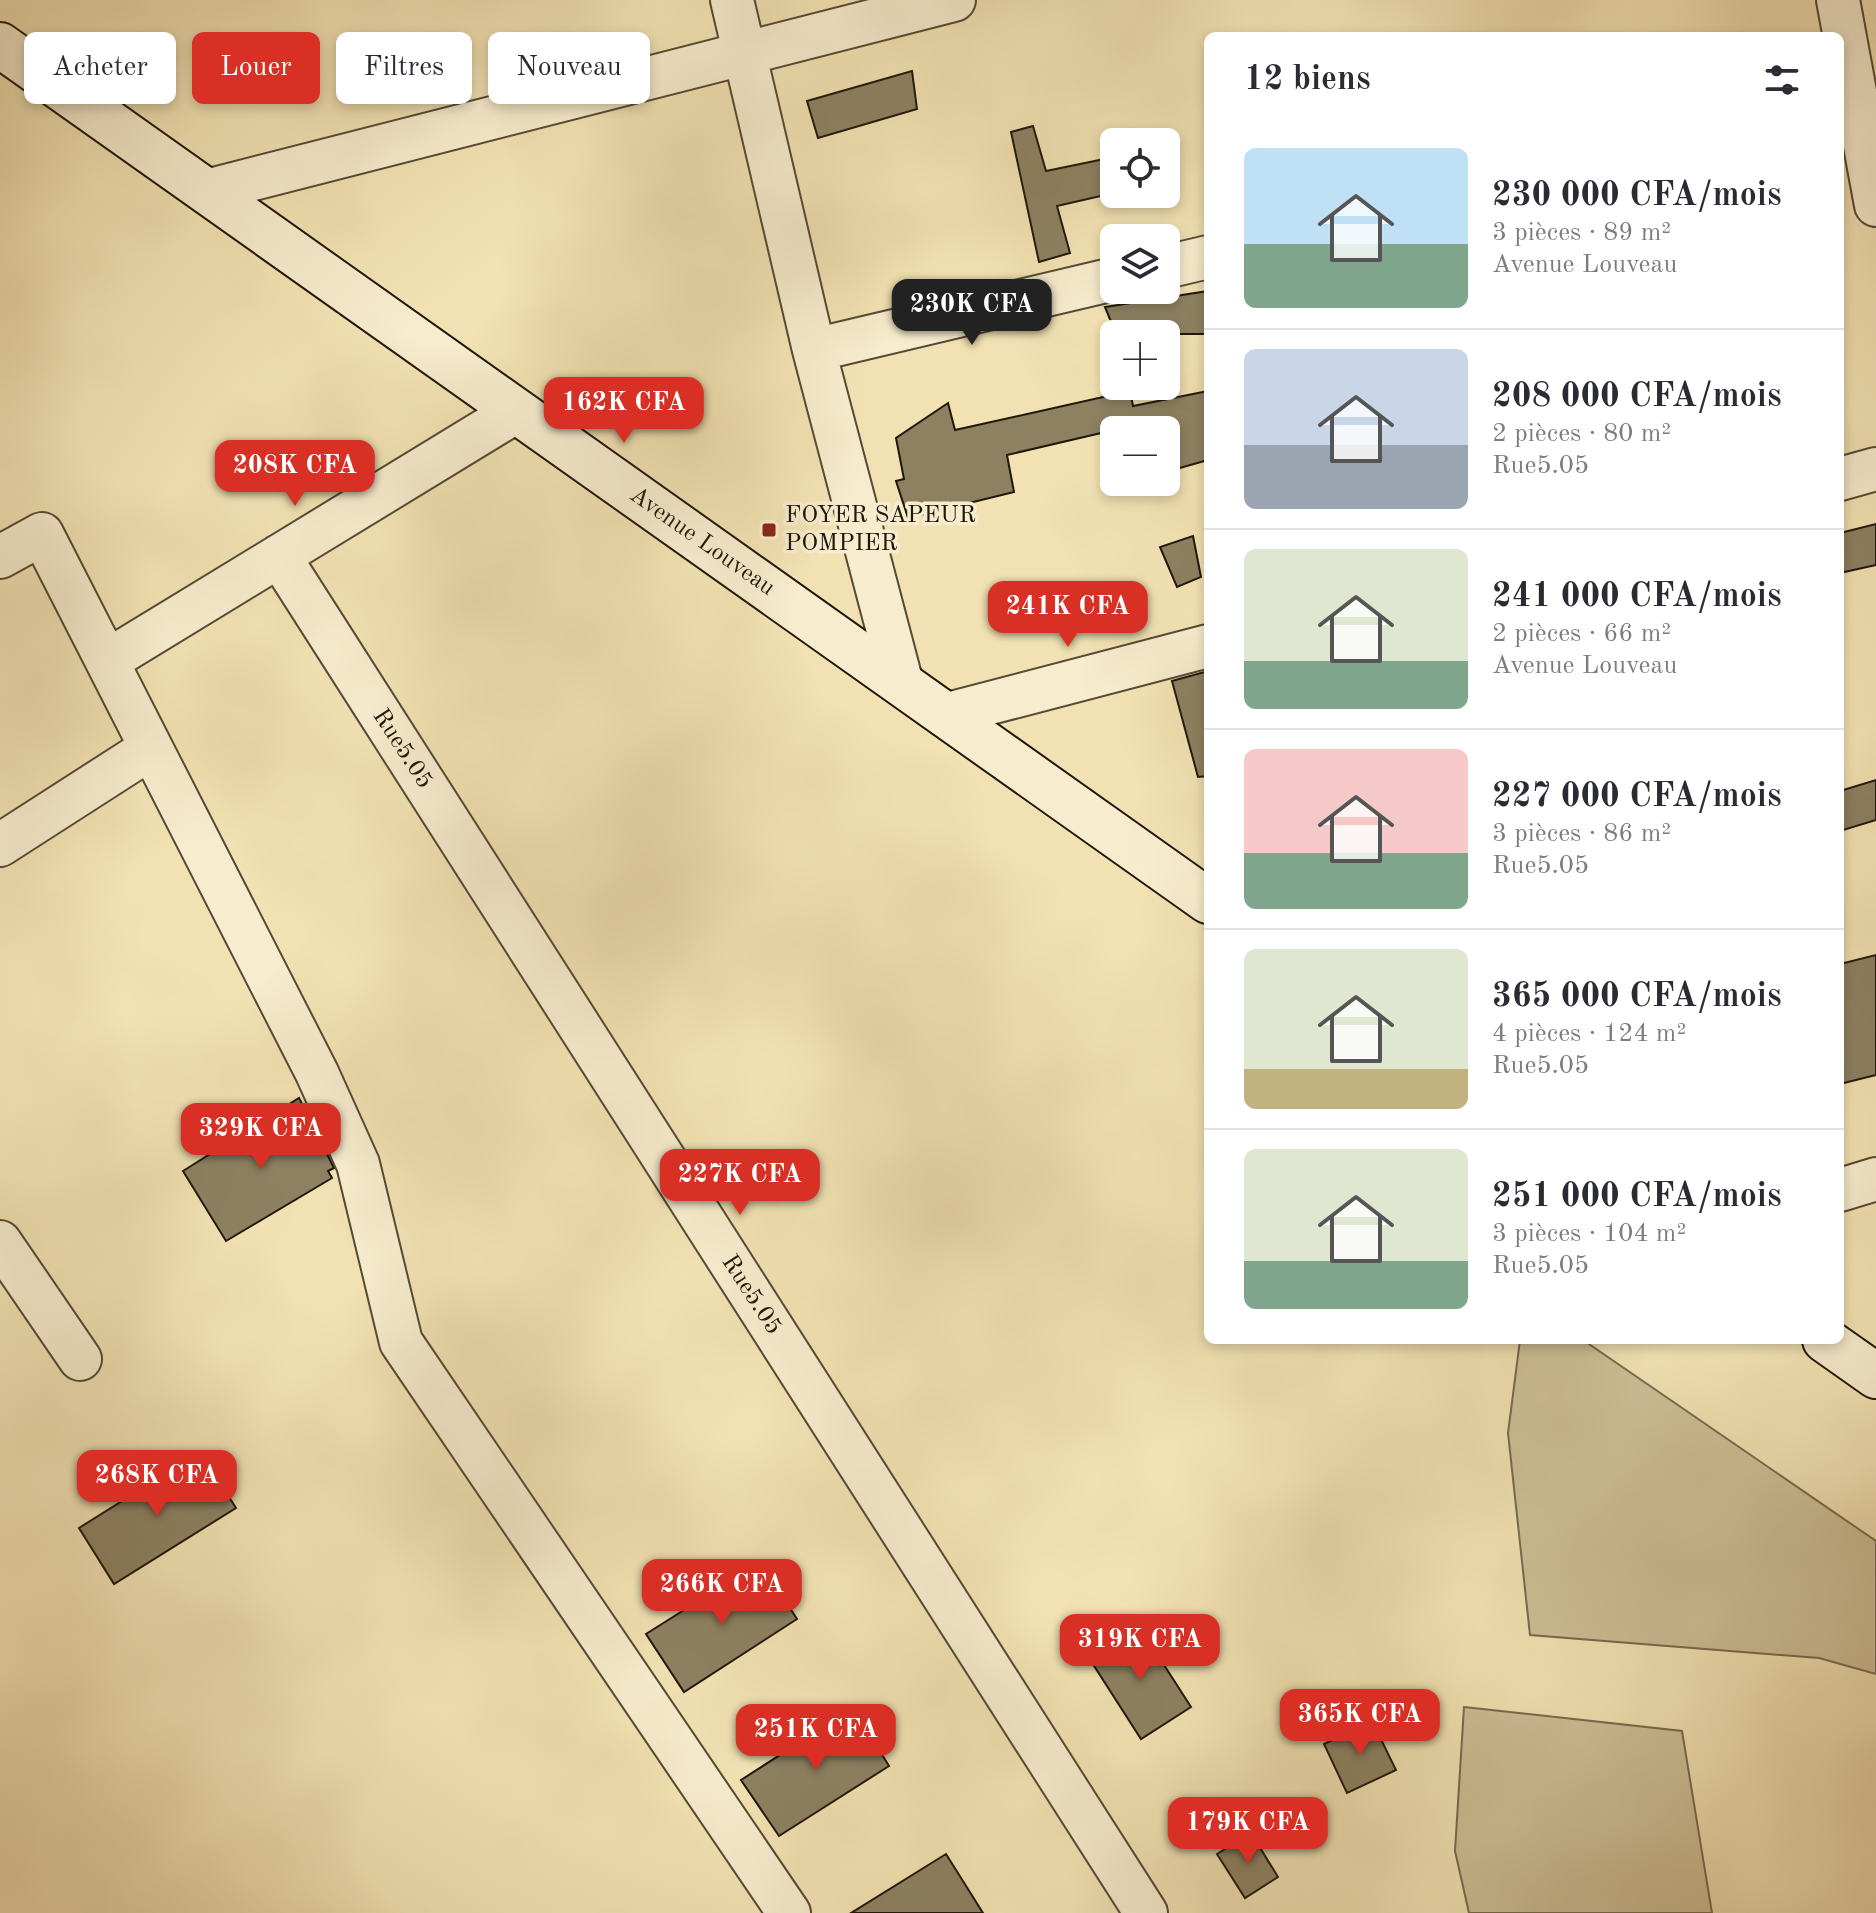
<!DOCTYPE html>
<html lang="fr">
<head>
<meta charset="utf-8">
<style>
	:root { --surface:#fff; --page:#f7f7f7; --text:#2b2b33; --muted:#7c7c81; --line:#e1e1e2; --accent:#d93025 }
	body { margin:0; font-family:"Old Standard TT",serif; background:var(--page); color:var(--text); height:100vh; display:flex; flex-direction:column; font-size:30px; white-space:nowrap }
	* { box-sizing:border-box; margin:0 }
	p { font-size:26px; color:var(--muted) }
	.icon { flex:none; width:44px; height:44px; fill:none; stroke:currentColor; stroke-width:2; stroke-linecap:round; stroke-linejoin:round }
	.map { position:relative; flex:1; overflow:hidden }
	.sheet { position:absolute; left:1204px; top:32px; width:640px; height:1312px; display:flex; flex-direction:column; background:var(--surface); border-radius:12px; box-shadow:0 4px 12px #0003 }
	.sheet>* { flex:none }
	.banner { position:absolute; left:24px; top:32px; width:760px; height:72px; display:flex; gap:16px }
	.buttons { position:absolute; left:1100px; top:128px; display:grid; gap:16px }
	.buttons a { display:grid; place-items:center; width:80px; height:80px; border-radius:12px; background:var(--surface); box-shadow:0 4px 12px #0003; font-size:40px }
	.price { position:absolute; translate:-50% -68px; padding:0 18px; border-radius:16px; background:var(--accent); color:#fff; font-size:26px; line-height:52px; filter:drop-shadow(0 2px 4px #0008) }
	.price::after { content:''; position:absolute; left:50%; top:48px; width:24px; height:18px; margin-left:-12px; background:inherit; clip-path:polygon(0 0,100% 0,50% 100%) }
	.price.selected { background:#222; color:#fff }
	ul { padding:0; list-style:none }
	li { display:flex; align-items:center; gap:24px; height:200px; padding:0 40px }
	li+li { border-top:2px solid var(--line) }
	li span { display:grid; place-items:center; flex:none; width:224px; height:160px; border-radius:12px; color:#555 }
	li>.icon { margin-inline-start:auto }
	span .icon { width:96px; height:96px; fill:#fffc; stroke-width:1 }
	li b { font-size:34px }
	h2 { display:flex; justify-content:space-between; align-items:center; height:96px; padding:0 40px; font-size:34px }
	.chip { padding:0 28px; border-radius:12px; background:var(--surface); box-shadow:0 4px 12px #0003; font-size:28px; line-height:72px }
	.chip.selected { background:var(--accent); color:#fff }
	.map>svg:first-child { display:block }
	.green { fill:#cebf96; stroke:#776b50; stroke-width:2 }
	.building { fill:#8d8162; stroke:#20170b; stroke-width:2 }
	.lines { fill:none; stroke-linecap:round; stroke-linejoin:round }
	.minor-casing { stroke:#544a35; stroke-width:46 }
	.secondary-casing { stroke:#20170b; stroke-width:48 }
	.minor { stroke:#f7ecce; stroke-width:42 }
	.secondary { stroke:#f7ecce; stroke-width:44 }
	.poi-dot { fill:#8f2418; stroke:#f7ecce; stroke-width:3 }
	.labels { text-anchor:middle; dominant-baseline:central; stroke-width:7; stroke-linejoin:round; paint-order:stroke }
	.poi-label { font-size:24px; fill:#20170b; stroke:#f7ecce; text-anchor:start }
	.street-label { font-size:24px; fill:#20170b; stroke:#f7ecce }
</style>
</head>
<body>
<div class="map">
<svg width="1876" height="1913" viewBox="0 0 1876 1913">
	<rect width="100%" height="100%" fill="#f2e2b3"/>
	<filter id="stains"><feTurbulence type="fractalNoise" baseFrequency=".0025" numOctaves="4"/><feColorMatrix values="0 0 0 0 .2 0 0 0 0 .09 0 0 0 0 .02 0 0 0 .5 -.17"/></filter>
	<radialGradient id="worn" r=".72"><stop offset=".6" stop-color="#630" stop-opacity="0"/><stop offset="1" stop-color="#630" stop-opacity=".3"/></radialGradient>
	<path class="green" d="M1520 1340H1583L1876 1541V1674L1819 1658 1530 1635 1508 1433Z
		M1464 1707 1682 1731 1712 1913H1469L1455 1851Z"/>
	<path class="building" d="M912 71 917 109 818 138 807 101Z
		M1033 126 1046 171 1114 157V193L1057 206 1070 253 1039 262 1011 132Z
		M1208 291V334H1116L1105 307Z
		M1130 391 1133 406 1208 391V460L1166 472V430H1114L1007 455 1014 492 908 518 896 481 904 479 896 438 948 403 955 430Z
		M1876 524V565L1840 573V533Z
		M1193 536 1201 577 1177 587 1160 547Z
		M1208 671V776L1198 777 1172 681Z
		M1876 780V820L1840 831V791Z
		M1876 955V1075L1840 1084V964Z
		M299 1098 334 1168 328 1171 332 1178 226 1241 183 1171Z
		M200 1452 236 1508 114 1584 79 1528Z
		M760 1562 797 1619 684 1692 646 1634Z
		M1139 1626 1191 1707 1141 1739 1089 1658Z
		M853 1708 889 1766 779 1836 741 1780Z
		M1372 1721 1396 1770 1347 1793 1324 1744Z
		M1251 1833 1278 1877 1245 1898 1217 1854Z
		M946 1854 983 1913H851Z"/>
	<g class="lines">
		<defs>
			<path id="minor" d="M732 0 814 350 902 684
				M1838 0 1876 205
				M206 191 954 0
				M1166 267 1208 257
				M814 350 1114 279
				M1840 479 1876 469
				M279 556 1146 1913
				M0 557 42 534 317 1073 358 1164 401 1342 789 1913
				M107 661 517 411
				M944 715 1208 646
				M0 845 151 748
				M1840 1190 1876 1179
				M0 1242 80 1359"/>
			<path id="secondary" d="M0 45 1208 901
				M1825 1340 1876 1376"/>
		</defs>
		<use href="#minor" class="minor-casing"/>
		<use href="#secondary" class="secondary-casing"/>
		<use href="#minor" class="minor"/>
		<use href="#secondary" class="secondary"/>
	</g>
	<rect class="poi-dot" x="761" y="522" width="16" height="16" rx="4"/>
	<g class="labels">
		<g class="poi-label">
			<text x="785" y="516">FOYER SAPEUR<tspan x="785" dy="28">POMPIER</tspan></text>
		</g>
		<g class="street-label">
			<text transform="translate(702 542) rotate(35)">Avenue Louveau</text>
			<text transform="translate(402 749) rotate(57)">Rue5.05</text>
			<text transform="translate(751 1295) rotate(57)">Rue5.05</text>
		</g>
	</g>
	<rect width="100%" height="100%" filter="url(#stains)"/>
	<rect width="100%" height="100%" fill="url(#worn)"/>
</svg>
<div class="buttons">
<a><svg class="icon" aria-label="locate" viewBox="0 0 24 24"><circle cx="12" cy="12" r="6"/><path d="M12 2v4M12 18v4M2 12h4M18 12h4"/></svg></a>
<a><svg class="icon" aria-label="layers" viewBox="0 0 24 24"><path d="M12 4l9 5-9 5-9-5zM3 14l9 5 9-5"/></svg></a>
<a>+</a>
<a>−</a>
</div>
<b class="price selected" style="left:972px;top:347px">230K CFA</b>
<b class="price" style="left:624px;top:445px">162K CFA</b>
<b class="price" style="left:295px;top:508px">208K CFA</b>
<b class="price" style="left:1068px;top:649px">241K CFA</b>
<b class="price" style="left:261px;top:1171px">329K CFA</b>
<b class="price" style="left:740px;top:1217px">227K CFA</b>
<b class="price" style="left:157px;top:1518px">268K CFA</b>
<b class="price" style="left:722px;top:1627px">266K CFA</b>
<b class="price" style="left:1140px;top:1682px">319K CFA</b>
<b class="price" style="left:1360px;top:1757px">365K CFA</b>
<b class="price" style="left:816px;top:1772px">251K CFA</b>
<b class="price" style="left:1248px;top:1865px">179K CFA</b>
<div class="banner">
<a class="chip">Acheter</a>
<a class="chip selected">Louer</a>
<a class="chip">Filtres</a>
<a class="chip">Nouveau</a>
</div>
<section class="sheet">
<h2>12 biens<svg class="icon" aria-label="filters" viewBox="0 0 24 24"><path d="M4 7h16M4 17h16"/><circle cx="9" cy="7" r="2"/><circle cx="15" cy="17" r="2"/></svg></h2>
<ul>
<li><span style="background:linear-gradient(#bfe0f5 60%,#7fa58c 0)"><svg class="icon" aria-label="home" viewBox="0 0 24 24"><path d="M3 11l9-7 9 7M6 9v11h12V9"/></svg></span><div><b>230 000 CFA/mois</b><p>3 pièces · 89 m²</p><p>Avenue Louveau</p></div></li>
<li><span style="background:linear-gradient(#c9d6e8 60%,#9aa5b1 0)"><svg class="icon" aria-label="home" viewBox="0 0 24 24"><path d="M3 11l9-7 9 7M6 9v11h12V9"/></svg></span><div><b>208 000 CFA/mois</b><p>2 pièces · 80 m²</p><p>Rue5.05</p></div></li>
<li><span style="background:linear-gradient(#dfe7d0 70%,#7fa58c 0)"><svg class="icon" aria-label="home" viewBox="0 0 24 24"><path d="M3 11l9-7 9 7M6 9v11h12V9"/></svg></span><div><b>241 000 CFA/mois</b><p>2 pièces · 66 m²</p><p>Avenue Louveau</p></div></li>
<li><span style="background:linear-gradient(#f6c9c9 65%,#7fa58c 0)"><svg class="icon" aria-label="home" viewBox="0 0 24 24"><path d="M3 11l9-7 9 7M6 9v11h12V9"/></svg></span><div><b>227 000 CFA/mois</b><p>3 pièces · 86 m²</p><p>Rue5.05</p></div></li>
<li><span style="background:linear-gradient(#dfe7d0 75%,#c2b280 0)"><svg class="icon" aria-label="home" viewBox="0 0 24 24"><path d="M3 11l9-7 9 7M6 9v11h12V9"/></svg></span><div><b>365 000 CFA/mois</b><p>4 pièces · 124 m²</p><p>Rue5.05</p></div></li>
<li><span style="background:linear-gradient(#dfe7d0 70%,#7fa58c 0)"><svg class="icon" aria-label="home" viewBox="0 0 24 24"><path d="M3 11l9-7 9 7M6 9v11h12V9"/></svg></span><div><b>251 000 CFA/mois</b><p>3 pièces · 104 m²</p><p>Rue5.05</p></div></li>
</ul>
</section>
</div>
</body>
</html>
